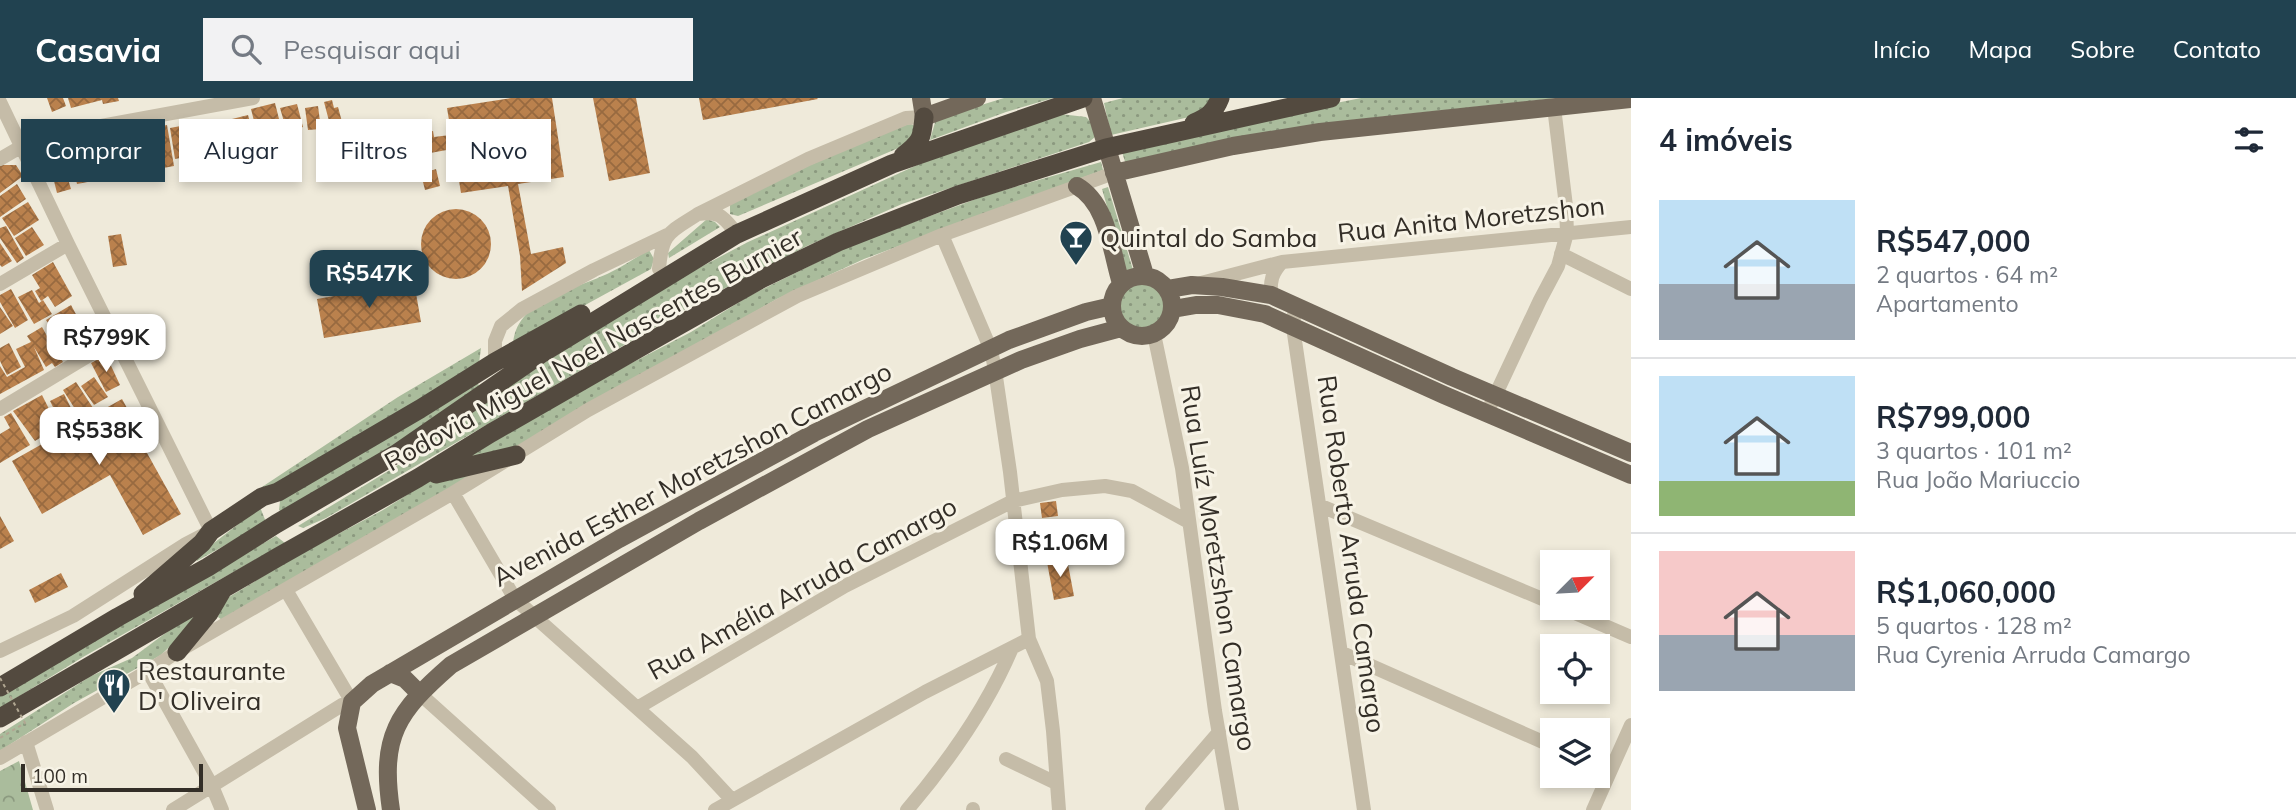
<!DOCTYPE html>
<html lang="pt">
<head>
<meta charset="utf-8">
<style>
	:root { --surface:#fff; --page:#f2f2f3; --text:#1f2937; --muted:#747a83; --line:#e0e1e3; --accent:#214250 }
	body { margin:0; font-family:Mulish,sans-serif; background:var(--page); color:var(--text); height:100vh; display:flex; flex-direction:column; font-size:26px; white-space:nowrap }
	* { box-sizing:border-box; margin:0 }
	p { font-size:23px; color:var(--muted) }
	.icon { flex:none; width:38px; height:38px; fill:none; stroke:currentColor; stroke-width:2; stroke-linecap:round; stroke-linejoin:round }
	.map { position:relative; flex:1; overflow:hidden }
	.sheet { display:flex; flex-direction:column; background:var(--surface); width:665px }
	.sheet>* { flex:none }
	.top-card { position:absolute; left:21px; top:21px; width:665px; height:63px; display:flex; gap:14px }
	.needle { width:46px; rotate:66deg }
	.buttons { position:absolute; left:1540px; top:452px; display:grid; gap:14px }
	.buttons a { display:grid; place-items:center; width:70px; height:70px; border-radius:0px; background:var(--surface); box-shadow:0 4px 10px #0003; font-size:35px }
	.scale { position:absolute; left:21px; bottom:18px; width:182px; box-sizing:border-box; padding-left:7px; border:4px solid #332e27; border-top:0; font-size:19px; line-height:24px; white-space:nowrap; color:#332e27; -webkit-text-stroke:5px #f7f3e6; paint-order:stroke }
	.price { position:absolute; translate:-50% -60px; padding:0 16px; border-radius:14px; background:#fff; color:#222; font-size:23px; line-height:46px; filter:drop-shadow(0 2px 4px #0008) }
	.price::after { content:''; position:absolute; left:50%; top:42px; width:21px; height:16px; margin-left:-10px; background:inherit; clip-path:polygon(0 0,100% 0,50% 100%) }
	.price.current { background:var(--accent); color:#fff }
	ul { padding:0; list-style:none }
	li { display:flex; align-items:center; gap:21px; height:175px; padding:0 28px }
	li+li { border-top:2px solid var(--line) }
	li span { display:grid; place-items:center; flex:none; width:196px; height:140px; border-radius:0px; color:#555 }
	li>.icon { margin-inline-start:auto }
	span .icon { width:84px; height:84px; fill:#fffc; stroke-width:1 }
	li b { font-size:30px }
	h2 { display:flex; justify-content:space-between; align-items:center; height:84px; padding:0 28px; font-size:30px }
	.pill { padding:0 24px; border-radius:0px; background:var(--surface); box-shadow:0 4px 10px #0003; font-size:24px; line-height:63px }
	.pill.current { background:var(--accent); color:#fff }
	header { display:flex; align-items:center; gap:42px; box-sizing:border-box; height:98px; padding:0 35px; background:var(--accent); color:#fff }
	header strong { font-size:33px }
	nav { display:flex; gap:38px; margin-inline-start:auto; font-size:24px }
	.search { width:490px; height:63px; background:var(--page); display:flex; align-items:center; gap:18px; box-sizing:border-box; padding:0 24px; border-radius:0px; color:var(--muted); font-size:26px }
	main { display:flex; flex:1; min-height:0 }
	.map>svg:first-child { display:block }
	.grass { fill:url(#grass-dots) }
	.park { fill:url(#park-crowns) }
	.building { fill:url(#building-cross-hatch) }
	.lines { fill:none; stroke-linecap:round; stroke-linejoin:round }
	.minor { stroke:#c5bca8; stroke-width:14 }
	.major { stroke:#73685a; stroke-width:18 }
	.highway { stroke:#534a3f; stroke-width:19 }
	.path-bridge { stroke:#b1a792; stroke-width:2; stroke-dasharray:3.5 3.5; stroke-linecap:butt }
	.labels { text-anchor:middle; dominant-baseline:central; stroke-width:6; stroke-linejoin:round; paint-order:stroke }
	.street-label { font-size:26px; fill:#332e27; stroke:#f7f3e6 }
	.poi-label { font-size:26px; fill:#332e27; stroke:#f7f3e6; text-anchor:start }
</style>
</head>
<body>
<header>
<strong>Casavia</strong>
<div class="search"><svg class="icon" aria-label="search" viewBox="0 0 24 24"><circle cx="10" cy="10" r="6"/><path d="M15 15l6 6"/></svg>Pesquisar aqui</div>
<nav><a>Início</a><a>Mapa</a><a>Sobre</a><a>Contato</a></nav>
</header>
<main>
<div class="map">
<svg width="1631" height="712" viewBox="0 0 1631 712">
	<defs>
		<pattern id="grass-dots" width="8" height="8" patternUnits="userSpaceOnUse" patternTransform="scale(1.75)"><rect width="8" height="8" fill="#aabc9c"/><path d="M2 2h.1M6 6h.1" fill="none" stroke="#8b997f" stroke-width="1.8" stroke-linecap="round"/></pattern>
		<pattern id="park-crowns" width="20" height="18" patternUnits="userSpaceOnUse" patternTransform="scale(1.75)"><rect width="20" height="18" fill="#aabc9c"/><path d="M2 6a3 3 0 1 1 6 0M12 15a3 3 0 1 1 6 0" fill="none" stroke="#8b997f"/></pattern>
		<pattern id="building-cross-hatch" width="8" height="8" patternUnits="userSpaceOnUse" patternTransform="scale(1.75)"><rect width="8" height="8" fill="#ba814d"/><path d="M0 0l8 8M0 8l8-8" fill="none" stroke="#986a40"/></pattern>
	</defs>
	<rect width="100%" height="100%" fill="#efeada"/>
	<path class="grass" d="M1004 0H1053L1006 14 930 42 936 21Z
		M1123 0H1212L1198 17 1111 37 1104 5Z
		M1361 0H1558L1362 21 1126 67 1122 54 1261 20Z
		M1060 16 1086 19 1094 27 1095 39 1089 44 902 106 807 148 702 202 326 420 303 430 298 428 403 364 467 316 648 197 748 144 926 63Z
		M911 26 917 29 908 46 738 118 730 116V104L891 30Z
		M1101 64 1103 72 864 161 777 201 516 350 465 361 580 292 691 234 749 198 854 146 987 97Z
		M1108 89 1134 175 1127 178 1102 91Z
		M707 121 715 124 720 129 669 160 668 155Z
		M649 152 654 161 651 171 545 229 513 249C514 200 576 192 611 174 624 168 636 159 649 152Z
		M1119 207a24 24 0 1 1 48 0a24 24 0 1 1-48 0Z
		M481 250 479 265 279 386 218 418 398 299Z
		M477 283 479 288 401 344 283 415 279 412 280 403Z
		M482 369 454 388 222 522 218 519 221 510 229 499 295 459 383 412 429 383Z
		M260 409 266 424 197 463 196 459Z
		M276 438 285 445 83 559 0 610V595Z
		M197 516 199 520 161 557 74 605 0 653V636L91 578 132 560 175 528Z"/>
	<path class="park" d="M19 663 33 712H0V673Z"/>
	<path class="building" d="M47 0H63L66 8 52 14Z
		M68 0H118L119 3 103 6 102 2 71 10Z
		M511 0H552L564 79 518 86 531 156 563 149 566 165 522 193 520 158 508 88 461 95 447 10Z
		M593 0H636L650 75 609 83Z
		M699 0H817L818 1 703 22Z
		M332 2 334 10 338 9 345 35 333 38 324 4Z
		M275 5 282 33 258 39 251 11Z
		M297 6 303 29 287 34 280 10Z
		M318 8 321 31 308 32 305 10Z
		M248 17 255 42 235 47 228 22Z
		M227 21 233 51 212 55 206 25Z
		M204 25 209 57 195 59 190 27Z
		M167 27 174 68 158 71 152 39 159 37 158 29Z
		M186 27 191 58 175 61 170 30Z
		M433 33 434 39 450 37 452 51 414 58 410 36Z
		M149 36 153 58 138 60 135 38Z
		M131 39 135 60 120 63 116 41Z
		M114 41 121 77 105 80 104 70 91 73 93 83 77 86 74 73 67 75 62 52 97 44 101 57 99 44Z
		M59 52 71 91 57 95 47 55Z
		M2 67H16L23 78 0 95V68Z
		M436 71 440 88 425 92 421 76Z
		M17 86 26 101 0 119V98Z
		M28 104 39 122 14 138 2 120Z
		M421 146a35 35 0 1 1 70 0a35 35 0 1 1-70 0Z
		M6 128 24 160 17 165 0 140V130Z
		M32 129 44 147 26 158 15 140Z
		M121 136 127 167 113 169 108 138Z
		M0 145 12 163 2 169 0 167Z
		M53 164 72 198 55 209 48 198 41 203 35 193 40 190 32 177Z
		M414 184 421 224 324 240 317 201Z
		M11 191 28 222 15 230 0 204V197Z
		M32 192 39 205 43 202 52 216 34 226 18 199Z
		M71 207 78 220 58 232 61 237 85 222 94 236 73 249 75 253 63 261 59 254 64 251 57 239 50 243 63 264 55 269 52 265 46 269 34 249 44 272 0 296V268L7 279 25 269 16 251 31 244 27 238 42 229 47 238 54 234 46 222Z
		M0 209 13 228 0 236Z
		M9 245 21 269 7 277 0 263V250Z
		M106 257 120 287 106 294 91 265Z
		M94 279 108 299 94 307 81 288Z
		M76 284 95 313 82 322 63 292Z
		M64 296 77 322 63 329 50 303Z
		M42 297 58 329 35 343 13 313Z
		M122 301 146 344 142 346 181 416 143 437 110 377 42 416 12 363Z
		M11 315 30 347 0 365V336L10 330 4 319Z
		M1056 403 1058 418 1042 420 1040 405Z
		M0 418 14 443 0 451Z
		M1067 461 1074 498 1054 502 1047 464Z
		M61 475 68 489 35 505 29 492Z"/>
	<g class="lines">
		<path class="minor" d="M0 4 68 146 211 433 186 446 73 518 0 553
			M0 61 36 40 253 0
			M737 136C723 119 721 113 698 116L808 61 906 20 924 19
			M942 137 991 252 995 272 1010 374 1029 541 1047 583 1053 633 1059 712
			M1561 156 1631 191
			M659 171C662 134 669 135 698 116
			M1201 185 1282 164 1631 129
			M0 186 68 146
			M1271 197C1270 182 1272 175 1282 164
			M1295 208 1293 229 1364 712
			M1154 236 1182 370 1215 613 1232 712
			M495 264V243L501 228 522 211 594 172 667 137
			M0 311 116 241
			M1487 315 1540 202 1558 168 1567 135 1566 108 1554 9
			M453 395 515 501 692 659 732 702
			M1321 408 1552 505
			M1561 509 1631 539
			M1342 555 1552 648
			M148 573 212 688 222 712
			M419 595 549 712
			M637 610 845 488 1013 403 1062 392 1105 388 1132 393 1189 424
			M26 644 47 712
			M0 660 148 573 177 554 453 395 588 312 797 198 942 137 1114 75
			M1006 661 1056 685
			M973 711V712
			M173 712 342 607 352 604 286 492
			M715 712 925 594 1029 541
			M907 712C948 664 987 609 1012 550
			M1152 712 1219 634
			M1593 712 1631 627"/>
		<path class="major" d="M921 0 924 19 977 0
			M1092 0 1145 177
			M1114 75 1233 48 1320 34 1631 1
			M1077 88C1108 106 1111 153 1121 185
			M1112 208a30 30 0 1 1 60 0a30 30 0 1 1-60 0Z
			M1168 191 1192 187 1222 189 1271 197 1452 279 1631 355
			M1173 211 1196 207H1218L1265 216 1444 297 1631 377
			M390 575 405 581 419 595
			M367 712 347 630 352 604 372 586 619 441 814 335 1009 242 1086 214 1112 208
			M391 712C380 638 397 614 451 567L699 423 868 331 1021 262 1080 241 1121 230"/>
		<path class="highway" d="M1194 25C1208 19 1214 15 1220 0
			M903 58C921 44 922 41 924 19
			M436 376 516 357
			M143 496 202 445 211 433 262 399 278 394 420 311 495 264 581 216
			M177 554 209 515 223 491
			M0 589 118 519 208 469 276 426 396 356 541 256 737 136 892 66 1083 0
			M0 620 278 459 418 380 491 335 646 246 761 181 838 144 958 97 1106 50 1331 0"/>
		<path class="path-bridge" d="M0 580 25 625 0 640"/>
	</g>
	<defs>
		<symbol id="bar-pin" viewBox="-11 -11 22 30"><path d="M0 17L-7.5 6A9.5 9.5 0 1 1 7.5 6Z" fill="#214250" stroke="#f7f3e6"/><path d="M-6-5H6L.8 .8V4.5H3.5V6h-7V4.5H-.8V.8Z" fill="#fff"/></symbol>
		<symbol id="restaurant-pin" viewBox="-11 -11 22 30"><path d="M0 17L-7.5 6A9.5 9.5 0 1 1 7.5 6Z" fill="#214250" stroke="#f7f3e6"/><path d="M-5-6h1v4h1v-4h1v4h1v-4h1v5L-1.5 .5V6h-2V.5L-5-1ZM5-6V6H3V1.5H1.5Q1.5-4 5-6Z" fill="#fff"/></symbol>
	</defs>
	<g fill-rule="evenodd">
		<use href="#bar-pin" x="1057" y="120" width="38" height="52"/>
		<use href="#restaurant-pin" x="95" y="568" width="38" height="52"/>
	</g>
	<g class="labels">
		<g class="street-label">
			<text transform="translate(1471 121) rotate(-6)">Rua Anita Moretzshon</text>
			<text transform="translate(593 251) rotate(-29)">Rodovia Miguel Noel Nascentes Burnier</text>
			<text transform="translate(692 376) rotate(-28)">Avenida Esther Moretzshon Camargo</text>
			<text transform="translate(1352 456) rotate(82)">Rua Roberto Arruda Camargo</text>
			<text transform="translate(1219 470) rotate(81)">Rua Luíz Moretzshon Camargo</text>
			<text transform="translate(802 490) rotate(-29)">Rua Amélia Arruda Camargo</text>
		</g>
		<g class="poi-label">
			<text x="1100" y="139">Quintal do Samba</text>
			<text x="138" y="572">Restaurante<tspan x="138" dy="30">D' Oliveira</tspan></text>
		</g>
	</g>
</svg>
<div class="buttons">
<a><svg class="needle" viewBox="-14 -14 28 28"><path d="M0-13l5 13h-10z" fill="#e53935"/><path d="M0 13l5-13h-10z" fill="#747a83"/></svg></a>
<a><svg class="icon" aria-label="locate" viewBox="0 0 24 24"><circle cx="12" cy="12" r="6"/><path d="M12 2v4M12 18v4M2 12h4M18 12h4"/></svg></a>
<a><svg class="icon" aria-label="layers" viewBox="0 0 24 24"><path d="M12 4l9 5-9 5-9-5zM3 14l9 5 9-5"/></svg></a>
</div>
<div class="scale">100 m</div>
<b class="price current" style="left:369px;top:212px">R$547K</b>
<b class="price" style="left:106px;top:276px">R$799K</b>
<b class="price" style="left:99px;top:369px">R$538K</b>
<b class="price" style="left:1060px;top:481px">R$1.06M</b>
<div class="top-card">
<a class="pill current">Comprar</a>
<a class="pill">Alugar</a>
<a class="pill">Filtros</a>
<a class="pill">Novo</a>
</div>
</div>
<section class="sheet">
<h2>4 imóveis<svg class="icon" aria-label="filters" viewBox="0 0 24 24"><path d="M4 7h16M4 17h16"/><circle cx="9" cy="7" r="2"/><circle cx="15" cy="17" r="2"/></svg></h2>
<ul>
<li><span style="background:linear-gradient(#bfe0f5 60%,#9aa5b1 0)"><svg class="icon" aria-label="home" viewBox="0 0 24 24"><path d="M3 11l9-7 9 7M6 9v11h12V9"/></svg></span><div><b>R$547,000</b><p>2 quartos · 64 m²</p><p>Apartamento</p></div></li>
<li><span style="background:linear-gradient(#bfe0f5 75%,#8fb573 0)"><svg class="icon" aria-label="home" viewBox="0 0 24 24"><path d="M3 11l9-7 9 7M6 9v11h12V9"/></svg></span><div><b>R$799,000</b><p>3 quartos · 101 m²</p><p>Rua João Mariuccio</p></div></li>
<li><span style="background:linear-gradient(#f6c9c9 60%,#9aa5b1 0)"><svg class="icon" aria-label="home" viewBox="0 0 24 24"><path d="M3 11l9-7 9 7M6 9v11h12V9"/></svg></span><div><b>R$1,060,000</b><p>5 quartos · 128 m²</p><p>Rua Cyrenia Arruda Camargo</p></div></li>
</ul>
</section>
</main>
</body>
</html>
